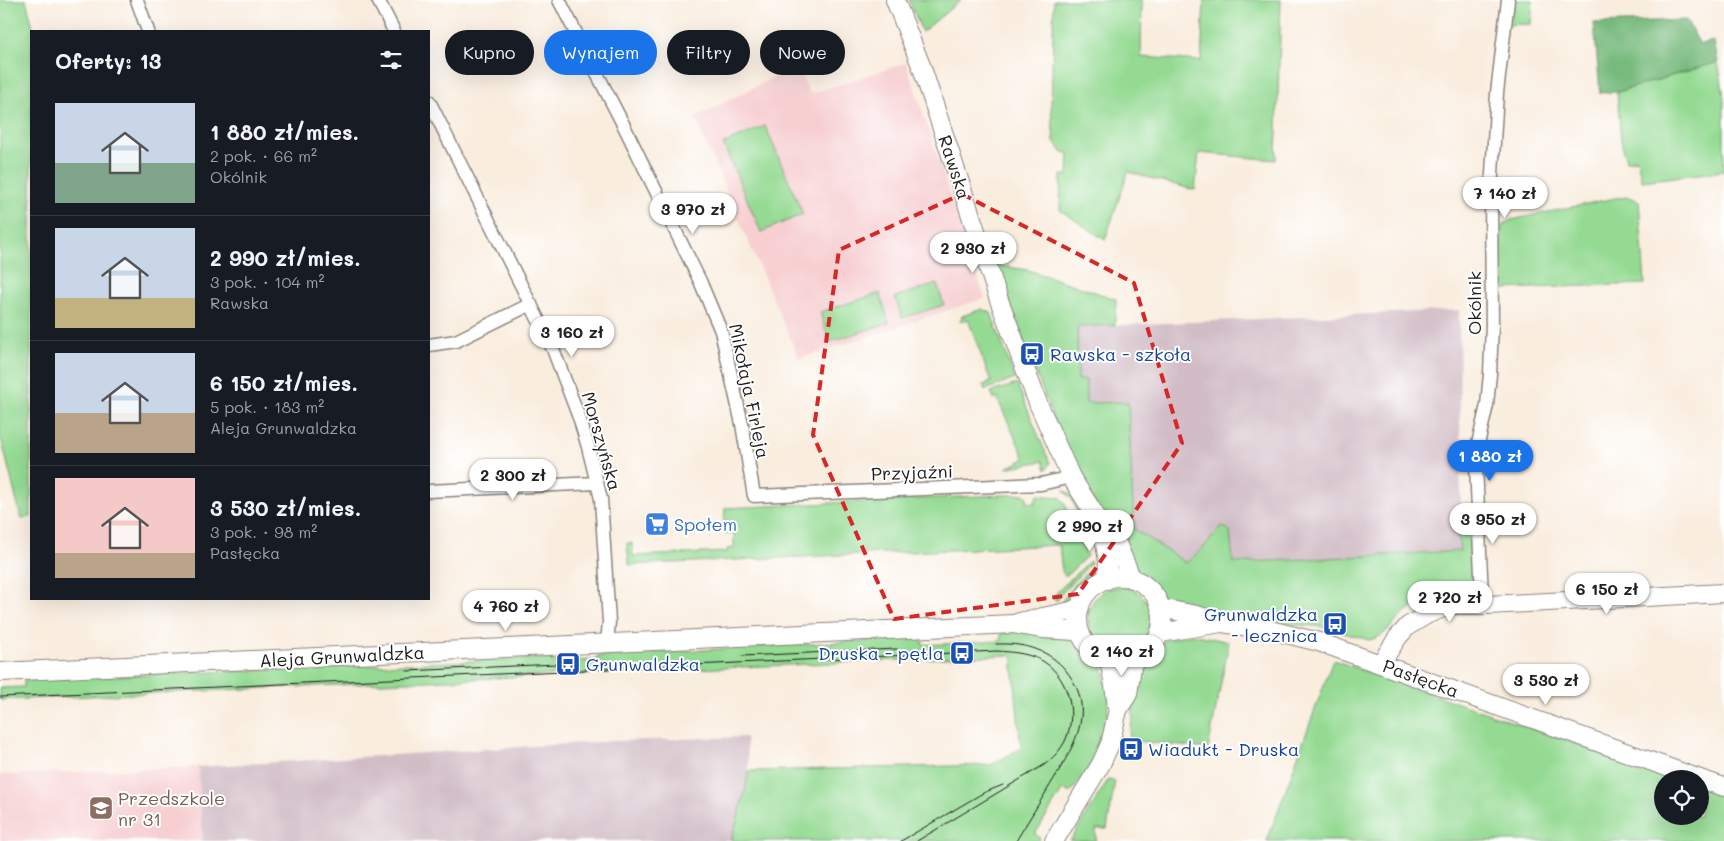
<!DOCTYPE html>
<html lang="pl">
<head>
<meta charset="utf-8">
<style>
	:root { --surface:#171b24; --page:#242831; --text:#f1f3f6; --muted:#9ea1a6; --line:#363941; --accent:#1a73e8 }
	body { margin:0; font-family:Mali,sans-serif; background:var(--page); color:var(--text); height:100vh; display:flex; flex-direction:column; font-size:19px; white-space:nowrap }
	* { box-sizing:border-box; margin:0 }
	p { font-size:16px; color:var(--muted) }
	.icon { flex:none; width:28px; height:28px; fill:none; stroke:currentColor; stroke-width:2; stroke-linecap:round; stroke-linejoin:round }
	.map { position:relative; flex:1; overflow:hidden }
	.details { position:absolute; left:30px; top:30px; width:400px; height:570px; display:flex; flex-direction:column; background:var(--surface); border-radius:0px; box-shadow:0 5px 20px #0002 }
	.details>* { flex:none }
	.top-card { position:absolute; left:445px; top:30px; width:475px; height:45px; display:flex; gap:10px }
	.fabs { position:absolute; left:1654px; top:770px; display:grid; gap:10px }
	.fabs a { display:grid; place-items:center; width:55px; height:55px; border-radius:50%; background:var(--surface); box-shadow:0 5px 20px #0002; font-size:25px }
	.price { position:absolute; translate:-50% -42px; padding:0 11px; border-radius:18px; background:#fff; color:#222; font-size:16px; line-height:32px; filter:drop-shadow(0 1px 2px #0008) }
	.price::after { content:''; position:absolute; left:50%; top:30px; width:15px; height:11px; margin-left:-8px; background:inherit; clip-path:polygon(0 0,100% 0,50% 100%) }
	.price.selected { background:var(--accent); color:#fff }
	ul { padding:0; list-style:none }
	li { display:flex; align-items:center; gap:15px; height:125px; padding:0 25px }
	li+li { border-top:1px solid var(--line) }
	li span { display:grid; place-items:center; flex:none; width:140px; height:100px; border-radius:0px; color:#555 }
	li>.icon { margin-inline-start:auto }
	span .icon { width:60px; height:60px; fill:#fffc; stroke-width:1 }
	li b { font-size:21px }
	h2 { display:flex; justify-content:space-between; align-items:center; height:60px; padding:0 25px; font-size:21px }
	.tag { padding:0 18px; border-radius:22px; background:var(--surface); box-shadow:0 5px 20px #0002; font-size:18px; line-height:45px }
	.tag.selected { background:var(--accent); color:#fff }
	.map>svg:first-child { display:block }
	.built { fill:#f7cfd1 }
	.industrial { fill:#d2bdc6 }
	.green { fill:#94da93; stroke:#587b58 }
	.forest { fill:#77ba7d; stroke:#4a6b4c }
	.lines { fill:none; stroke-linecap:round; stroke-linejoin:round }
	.street-casing { stroke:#8a847d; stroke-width:15 }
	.secondary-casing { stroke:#8a847d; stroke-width:20 }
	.street { stroke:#fff; stroke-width:12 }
	.secondary { stroke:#fff; stroke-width:18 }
	.tram { stroke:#1c1c1c; stroke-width:1 }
	.marked { fill:none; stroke:#d62828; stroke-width:4; stroke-dasharray:10 6; stroke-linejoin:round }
	.labels { text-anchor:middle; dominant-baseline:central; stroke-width:4; stroke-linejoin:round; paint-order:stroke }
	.street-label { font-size:18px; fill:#1c1c1c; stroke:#fff }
	.transit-label { font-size:18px; fill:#164399; stroke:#fff; text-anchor:start }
	.shop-label { font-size:18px; fill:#366cbe; stroke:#fff; text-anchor:start }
	.education-label { font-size:18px; fill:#785e54; stroke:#fff; text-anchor:start }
</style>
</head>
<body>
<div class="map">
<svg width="1724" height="841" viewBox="0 0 1724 841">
	<rect width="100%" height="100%" fill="#fff"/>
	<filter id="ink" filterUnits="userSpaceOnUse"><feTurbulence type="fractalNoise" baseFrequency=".02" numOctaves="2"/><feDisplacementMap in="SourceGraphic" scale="10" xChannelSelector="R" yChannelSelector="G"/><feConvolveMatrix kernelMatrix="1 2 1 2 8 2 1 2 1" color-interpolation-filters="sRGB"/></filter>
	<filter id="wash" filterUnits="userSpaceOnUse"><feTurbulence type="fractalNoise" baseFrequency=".0096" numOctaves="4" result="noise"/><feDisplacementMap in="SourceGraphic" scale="20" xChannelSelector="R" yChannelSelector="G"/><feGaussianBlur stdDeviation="1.12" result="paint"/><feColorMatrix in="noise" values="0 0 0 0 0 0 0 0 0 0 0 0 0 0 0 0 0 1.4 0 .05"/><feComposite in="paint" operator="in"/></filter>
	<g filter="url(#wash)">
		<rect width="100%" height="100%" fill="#f9edde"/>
		<path class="built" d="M906 63 985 298 799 359 695 118 797 65 810 94Z
			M198 767 203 841H0V775Z"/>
		<path class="industrial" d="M1459 310 1461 513 1457 519 1460 551 1233 563 1230 531 1222 526 1204 547 1186 563 1134 529 1128 402 1086 403V381H1078L1077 327Z
			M746 737 749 771 745 792 731 841H203L198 767 615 741Z"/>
		<path class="green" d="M0 0H26L34 31H31V517L21 518 0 434Z
			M909 0H961L922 32Z
			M1054 0H1142L1141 57 1201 61 1204 0H1281L1276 160 1199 153 1195 190 1128 172 1105 240 1060 210 1061 175H1068L1069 153 1062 152 1054 141 1051 108Z
			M1508 0H1533L1531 24 1505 25Z
			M1718 62 1724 96V171L1642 181 1637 159 1626 161 1621 140 1617 92Z
			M765 126 803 214 761 232 723 144Z
			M1629 197 1639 201 1645 284 1501 289 1499 231 1504 224 1511 220 1615 198Z
			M995 265 1028 270 1116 299 1115 325 1077 327 1078 380H1086V403L1128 402 1134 529 1186 563 1204 547 1222 526 1230 531 1233 563 1460 551 1458 530H1479L1482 596C1459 596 1430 594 1411 608 1396 618 1388 637 1369 640L1319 626 1295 625 1232 614 1184 609 1167 603 1156 588 1139 575 1082 482 1054 421Z
			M937 284 944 305 902 318 895 297Z
			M880 293 889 323 829 342 820 312Z
			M982 309 991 313 1015 379 985 390 983 385 991 382 968 319 960 322 962 316Z
			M1017 384 1050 463 1046 470 1043 461 1006 468 1025 459 997 398 994 399 991 392Z
			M1063 490C1078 495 1091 523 1098 537L1089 540 1071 498Z
			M1024 494 1027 497V502L1035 503 1037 495 1059 497 1061 498 1065 504 1087 556 1066 576 1062 573 1059 545 629 565 627 543H632L633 556 727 552V549L734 548V534H726V523H724L725 508Z
			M1090 561 1091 563 1059 596 1058 600H1054L1057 592 1066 583 1068 584V581Z
			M1103 564 1100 574 1087 585 1074 602 1061 604 1063 599C1074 586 1086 569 1103 564Z
			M1088 619a32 32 0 1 1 64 0a32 32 0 1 1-64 0Z
			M1020 632 1074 638 1103 667 1109 692 1107 719 1102 740 1088 771 1070 793 1063 789 1035 834 1040 838 1039 841H731L745 792 749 771 991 765 1021 748 1012 655 0 700V688L24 687V680L548 658H552V662L597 660V656L879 640 922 636 923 645 1001 641V633Z
			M1192 634 1229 642 1208 749 1137 741 1129 737 1133 716 1132 703 1140 663 1150 656 1165 640Z
			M1333 660 1678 779H1662V816H1700V786L1724 795V841H1267Z
			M1108 780 1115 781 1107 829H1096V841H1070Z"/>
		<path class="forest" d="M1686 20 1700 44 1714 41 1718 62 1617 92 1600 93 1594 23Z"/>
	</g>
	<g filter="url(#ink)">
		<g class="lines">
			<defs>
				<path id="street" d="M137 0 148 31
					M378 0 394 31
					M559 0 624 126 700 281 721 331 742 424 754 496 1041 484 1071 477
					M429 101 553 349 580 420 588 447 601 499 609 622 607 643
					M429 345 456 341 531 304
					M429 491 597 483
					M1488 605 1482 596 1476 466 1478 444 1487 405 1490 374 1492 325 1491 190 1497 93 1508 0"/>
				<path id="secondary" d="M895 0 922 68 999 300 1038 403 1071 477 1101 524 1116 541 1132 579
					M1102 527 1108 561 1107 580
					M1078 619a42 42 0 1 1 84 0a42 42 0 1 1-84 0Z
					M1160 608 1197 615 1222 623 1270 630 1319 642 1700 779
					M1019 622 1071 611 1080 607
					M1160 633 1221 623
					M1108 659C1114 676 1114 693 1118 710
					M1381 663 1398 637 1408 626 1428 614 1451 605H1488L1724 593
					M0 672 1013 624 1043 629 1074 631 1081 634
					M1700 779 1724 787
					M1054 841 1101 764 1110 744 1118 710 1128 694 1132 667 1135 658"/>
			</defs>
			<use href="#street" class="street-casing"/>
			<use href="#secondary" class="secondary-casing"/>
			<use href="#street" class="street"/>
			<use href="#secondary" class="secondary"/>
			<path class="tram" d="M996 644C1022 643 1045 648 1063 667 1099 708 1075 744 1052 782 1040 802 1028 821 1016 841
				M742 656 897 649
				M407 671 557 664
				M0 697 997 651C1012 652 1025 653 1039 659 1067 673 1078 711 1066 739 1061 750 1053 758 1044 765L917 841
				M901 841 983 793 1003 785"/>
		</g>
	</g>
	<path class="marked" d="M962 194 1134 283 1182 443 1078 594 894 619 813 435 839 250Z"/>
	<defs>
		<symbol id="bus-square" viewBox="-11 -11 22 22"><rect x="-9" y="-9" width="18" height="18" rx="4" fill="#1a4fb4" stroke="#fff"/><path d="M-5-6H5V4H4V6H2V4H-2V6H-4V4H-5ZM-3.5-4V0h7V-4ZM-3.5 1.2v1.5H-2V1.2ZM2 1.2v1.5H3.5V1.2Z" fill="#fff"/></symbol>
		<symbol id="supermarket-square" viewBox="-11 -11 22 22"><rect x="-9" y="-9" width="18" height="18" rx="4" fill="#3f7fe0" stroke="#fff"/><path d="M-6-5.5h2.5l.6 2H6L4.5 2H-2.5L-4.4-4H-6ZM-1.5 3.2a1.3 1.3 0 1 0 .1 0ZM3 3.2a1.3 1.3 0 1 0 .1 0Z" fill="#fff"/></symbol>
		<symbol id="school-square" viewBox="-11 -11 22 22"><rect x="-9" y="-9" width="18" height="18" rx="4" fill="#8d6e63" stroke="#fff"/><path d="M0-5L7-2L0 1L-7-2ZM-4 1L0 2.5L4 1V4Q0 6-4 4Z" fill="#fff"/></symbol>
	</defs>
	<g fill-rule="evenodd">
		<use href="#bus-square" x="1018" y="340" width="28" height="28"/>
		<use href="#supermarket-square" x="643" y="510" width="28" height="28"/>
		<use href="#bus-square" x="1321" y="610" width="28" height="28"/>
		<use href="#bus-square" x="948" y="639" width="28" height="28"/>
		<use href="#bus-square" x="554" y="650" width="28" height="28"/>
		<use href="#bus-square" x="1117" y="735" width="28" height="28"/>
		<use href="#school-square" x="87" y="794" width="28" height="28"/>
	</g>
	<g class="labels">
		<g class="street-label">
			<text transform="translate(955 167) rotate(72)">Rawska</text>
			<text transform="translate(1474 303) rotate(-90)">Okólnik</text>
			<text transform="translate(750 391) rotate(78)">Mikołaja Firleja</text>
			<text transform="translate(602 441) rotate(74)">Morszyńska</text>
			<text transform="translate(912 472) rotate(-2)">Przyjaźni</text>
			<text transform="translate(342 656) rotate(-3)">Aleja Grunwaldzka</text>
			<text transform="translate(1421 678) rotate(20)">Pasłęcka</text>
		</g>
		<g class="transit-label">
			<text x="1050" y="354">Rawska - szkoła</text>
			<text x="1318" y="614" text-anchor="end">Grunwaldzka<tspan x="1318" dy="21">- lecznica</tspan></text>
			<text x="944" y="653" text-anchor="end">Druska - pętla</text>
			<text x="586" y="664">Grunwaldzka</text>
			<text x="1148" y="749">Wiadukt - Druska</text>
		</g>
		<g class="shop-label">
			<text x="674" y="524">Społem</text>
		</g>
		<g class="education-label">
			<text x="118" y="798">Przedszkole<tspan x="118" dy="21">nr 31</tspan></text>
		</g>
	</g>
</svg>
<div class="fabs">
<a><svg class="icon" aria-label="locate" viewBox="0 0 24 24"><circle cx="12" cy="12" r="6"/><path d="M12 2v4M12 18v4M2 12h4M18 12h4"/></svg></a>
</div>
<b class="price" style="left:1505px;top:219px">7 140 zł</b>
<b class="price" style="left:693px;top:235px">3 970 zł</b>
<b class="price" style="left:973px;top:274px">2 930 zł</b>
<b class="price" style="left:572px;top:358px">3 160 zł</b>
<b class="price selected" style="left:1490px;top:482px">1 880 zł</b>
<b class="price" style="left:513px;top:501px">2 300 zł</b>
<b class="price" style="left:1493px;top:545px">3 950 zł</b>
<b class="price" style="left:1090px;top:552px">2 990 zł</b>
<b class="price" style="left:1607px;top:615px">6 150 zł</b>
<b class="price" style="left:1450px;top:623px">2 720 zł</b>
<b class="price" style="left:506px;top:632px">4 760 zł</b>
<b class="price" style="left:1122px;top:677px">2 140 zł</b>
<b class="price" style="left:1546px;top:706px">3 530 zł</b>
<div class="top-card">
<a class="tag">Kupno</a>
<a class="tag selected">Wynajem</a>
<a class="tag">Filtry</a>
<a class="tag">Nowe</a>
</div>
<section class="details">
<h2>Oferty: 13<svg class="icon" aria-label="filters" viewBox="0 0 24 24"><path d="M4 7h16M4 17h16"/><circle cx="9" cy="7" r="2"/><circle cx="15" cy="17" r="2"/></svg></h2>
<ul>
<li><span style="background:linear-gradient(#c9d6e8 60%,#7fa58c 0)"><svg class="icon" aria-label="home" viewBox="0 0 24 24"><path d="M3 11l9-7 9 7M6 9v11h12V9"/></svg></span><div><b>1 880 zł/mies.</b><p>2 pok. · 66 m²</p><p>Okólnik</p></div></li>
<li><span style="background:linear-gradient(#c9d6e8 70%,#c2b280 0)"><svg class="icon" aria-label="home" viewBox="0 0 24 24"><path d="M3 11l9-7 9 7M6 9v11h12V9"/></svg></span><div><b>2 990 zł/mies.</b><p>3 pok. · 104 m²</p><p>Rawska</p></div></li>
<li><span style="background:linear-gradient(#c9d6e8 60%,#b9a48a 0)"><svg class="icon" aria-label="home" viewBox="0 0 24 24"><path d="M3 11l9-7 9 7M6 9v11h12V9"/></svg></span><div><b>6 150 zł/mies.</b><p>5 pok. · 183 m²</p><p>Aleja Grunwaldzka</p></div></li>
<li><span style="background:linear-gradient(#f6c9c9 75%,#b9a48a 0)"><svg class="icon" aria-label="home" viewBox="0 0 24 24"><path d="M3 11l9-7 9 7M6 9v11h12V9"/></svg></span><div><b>3 530 zł/mies.</b><p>3 pok. · 98 m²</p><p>Pasłęcka</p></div></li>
</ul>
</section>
</div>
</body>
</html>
